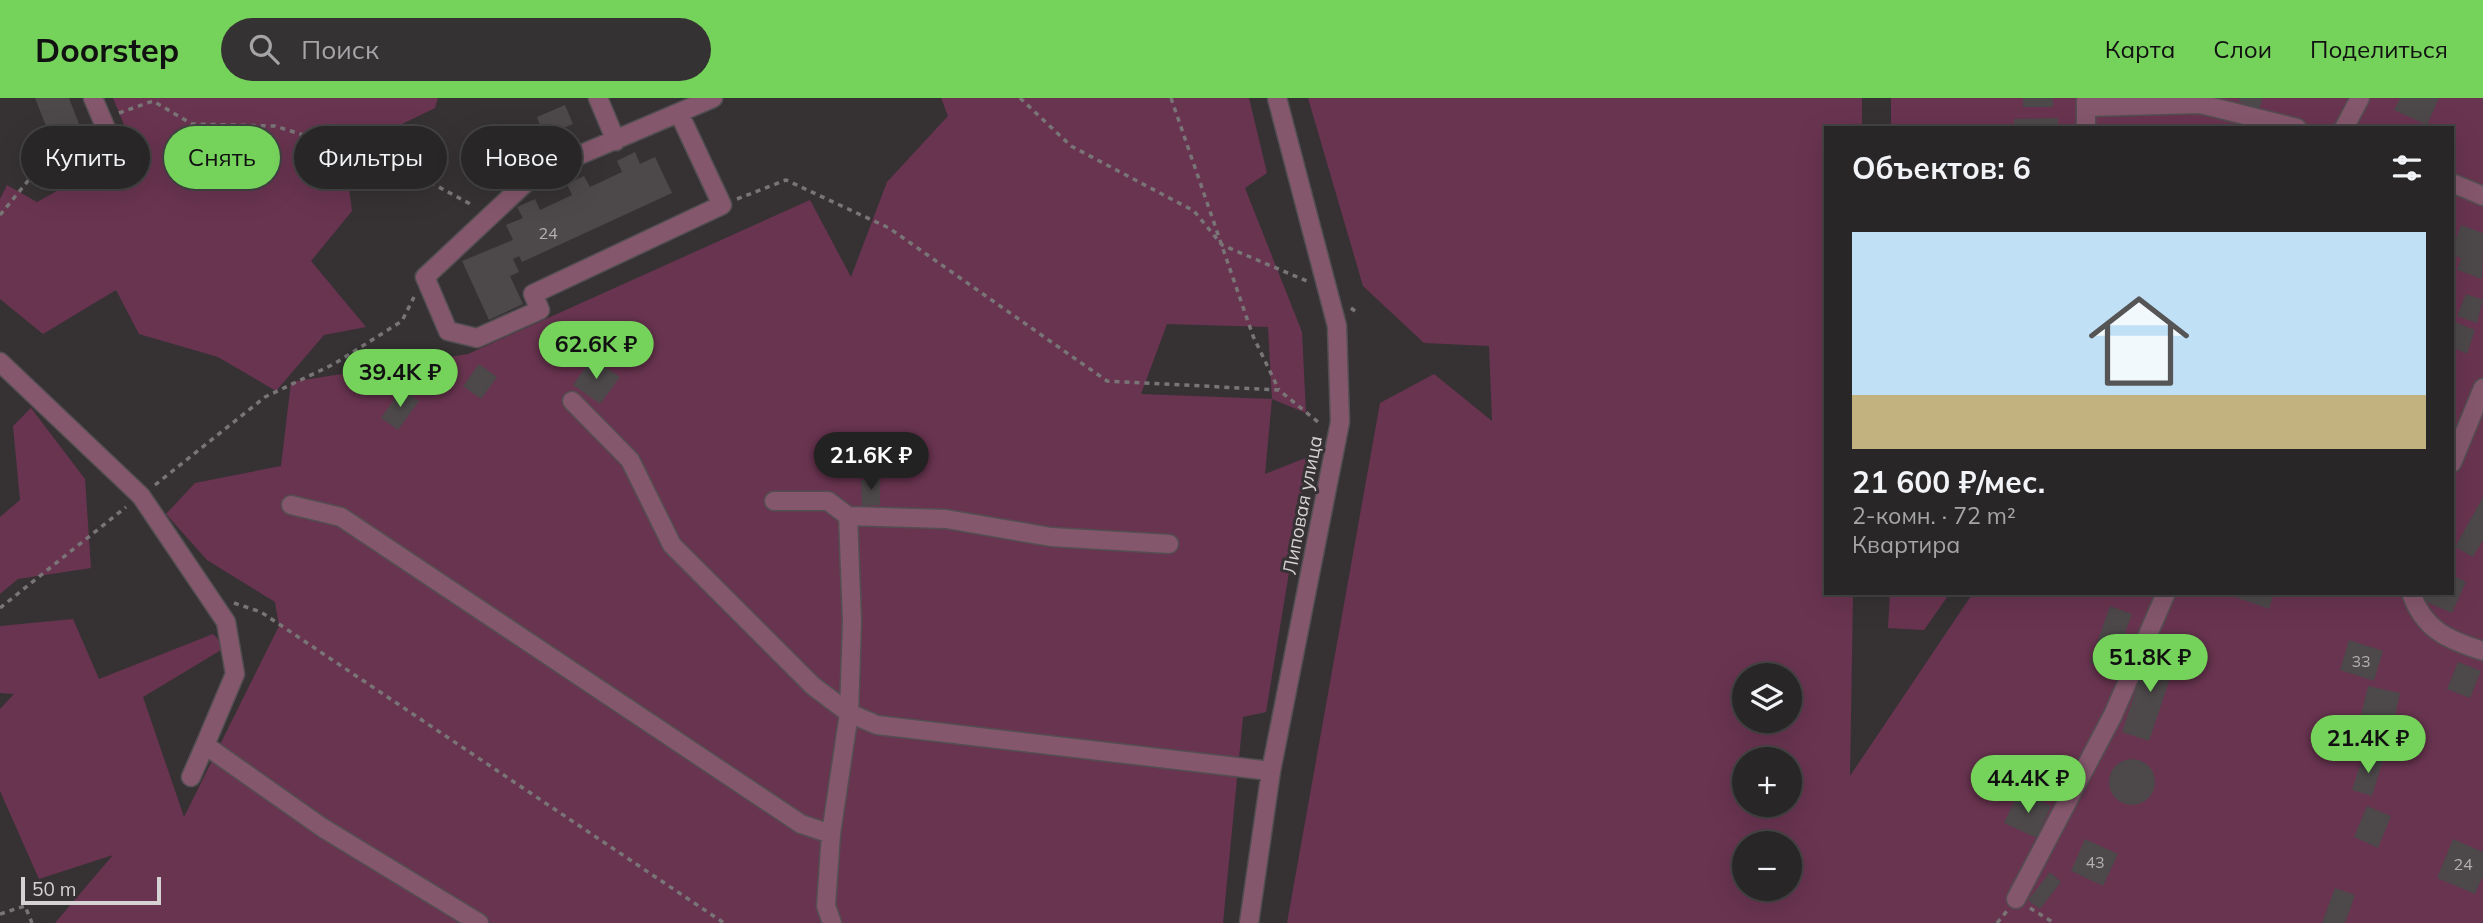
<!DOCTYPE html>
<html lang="ru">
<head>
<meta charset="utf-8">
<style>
	:root { --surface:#282627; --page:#343233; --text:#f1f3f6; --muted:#a5a5a7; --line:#444344; --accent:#75d25b }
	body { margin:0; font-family:Mulish,sans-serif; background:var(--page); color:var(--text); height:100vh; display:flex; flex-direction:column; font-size:26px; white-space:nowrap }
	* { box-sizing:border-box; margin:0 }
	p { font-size:23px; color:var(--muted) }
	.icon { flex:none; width:38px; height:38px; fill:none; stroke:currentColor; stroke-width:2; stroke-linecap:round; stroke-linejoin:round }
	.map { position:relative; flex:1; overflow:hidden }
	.sheet { position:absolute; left:1824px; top:28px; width:630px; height:469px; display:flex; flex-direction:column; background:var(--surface); border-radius:0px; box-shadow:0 7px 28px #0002,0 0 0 2px var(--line) }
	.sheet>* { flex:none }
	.banner { position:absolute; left:21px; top:28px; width:665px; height:63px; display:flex; gap:14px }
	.fabs { position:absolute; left:1732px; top:565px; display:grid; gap:14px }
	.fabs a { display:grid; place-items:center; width:70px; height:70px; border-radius:50%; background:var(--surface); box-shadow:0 7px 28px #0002,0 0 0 2px var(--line); font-size:35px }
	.scale { position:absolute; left:21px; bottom:18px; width:140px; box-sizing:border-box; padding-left:7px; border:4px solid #d6d2d4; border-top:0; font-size:19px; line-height:24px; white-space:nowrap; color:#d6d2d4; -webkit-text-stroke:5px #363234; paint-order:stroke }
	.price { position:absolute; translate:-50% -60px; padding:0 16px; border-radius:24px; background:var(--accent); color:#111; font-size:23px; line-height:46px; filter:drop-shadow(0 2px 4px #0008) }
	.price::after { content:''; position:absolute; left:50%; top:42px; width:21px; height:16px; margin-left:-10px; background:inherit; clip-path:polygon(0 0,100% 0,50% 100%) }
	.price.active { background:#222; color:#fff }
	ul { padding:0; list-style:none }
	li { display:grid; align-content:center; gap:14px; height:371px; padding:0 28px }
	li span { display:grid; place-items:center; height:217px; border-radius:0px; color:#555 }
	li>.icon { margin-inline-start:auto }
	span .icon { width:126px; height:126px; fill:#fffc; stroke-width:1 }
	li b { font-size:30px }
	h2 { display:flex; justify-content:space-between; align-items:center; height:84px; padding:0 28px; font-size:30px }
	.tag { padding:0 24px; border-radius:32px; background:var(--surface); box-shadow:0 7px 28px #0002,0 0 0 2px var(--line); font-size:24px; line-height:63px }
	.tag.active { background:var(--accent); color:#111 }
	header { display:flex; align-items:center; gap:42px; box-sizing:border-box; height:98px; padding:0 35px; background:var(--accent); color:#111 }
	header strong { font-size:33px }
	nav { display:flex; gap:38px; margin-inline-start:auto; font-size:24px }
	.search { width:490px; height:63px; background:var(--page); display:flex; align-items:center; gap:18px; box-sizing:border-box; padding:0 24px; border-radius:38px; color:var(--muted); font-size:26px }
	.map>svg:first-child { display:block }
	.green { fill:#693450; fill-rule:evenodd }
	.building { fill:#4d484a }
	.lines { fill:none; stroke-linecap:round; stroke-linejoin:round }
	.minor-casing { stroke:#534f51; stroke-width:21 }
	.path { stroke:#797577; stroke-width:3.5; stroke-dasharray:5 5; stroke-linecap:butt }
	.minor { stroke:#85576d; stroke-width:18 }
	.labels { text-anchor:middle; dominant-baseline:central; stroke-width:6; stroke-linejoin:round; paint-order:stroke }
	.number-label { font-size:16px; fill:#b4b0b2 }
	.street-label { font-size:19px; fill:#d6d2d4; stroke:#363234 }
</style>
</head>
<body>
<header>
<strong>Doorstep</strong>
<div class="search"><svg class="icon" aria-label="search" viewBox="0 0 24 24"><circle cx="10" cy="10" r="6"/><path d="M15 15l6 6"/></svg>Поиск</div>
<nav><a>Карта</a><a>Слои</a><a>Поделиться</a></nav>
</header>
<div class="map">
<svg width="2483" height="825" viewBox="0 0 2483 825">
	<rect width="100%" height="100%" fill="#363234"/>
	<path class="green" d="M113 0H438L435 10 344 54 352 113 311 163 366 229 324 237 276 293 218 259 139 236 116 192 43 236 0 201V101L7 87 37 104 134 51Z
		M941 0H1249L1267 75 1245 90 1302 234 1306 315 1272 301 1265 376 1308 359 1266 614 1243 619 1223 825H55L113 757 39 781 0 693V611L14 596 0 595V528L73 521 99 581 213 536 226 549 143 599 184 719 279 528 275 504 207 462 166 416 195 385 281 368 291 284 468 256 810 102 851 179 887 84 948 18ZM1167 226 1268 229 1272 301 1141 296Z
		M1308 0H1862V30H1825V495H1853L1850 678 1973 495H2452V30H1891V0H2483V825H1287L1380 305 1434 276 1492 323 1489 248 1424 245 1363 188ZM1745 578H1790V623H1745ZM1745 662H1790V707H1745ZM1745 746H1790V791H1745Z
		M31 310 85 381 91 470 18 481 0 496V419L20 402 13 328Z
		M1890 495H1950L1924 532 1888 530Z"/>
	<path class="building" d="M35 0H69L79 26 50 38Z
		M2023 0H2053V9H2023Z
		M2240 0H2263L2259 11 2239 4Z
		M2400 0H2439L2427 27 2394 12Z
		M565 7 573 26 544 38 537 19Z
		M2058 20V30H2014V21Z
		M635 54 640 66 655 59 672 95 522 164 519 158 513 161 519 174 510 178 523 206 489 222 462 163 513 142 506 127 523 120 517 109 535 101 540 112 572 97 567 86 584 78 590 89 622 74 617 63Z
		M2461 127 2483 135 2482 181 2457 172 2461 160 2452 157V153Z
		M2466 196 2483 202 2477 225 2457 218Z
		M2452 223 2475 232 2467 256 2452 249Z
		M592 260 620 279 600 306 573 287Z
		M479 266 497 279 481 301 463 288Z
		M402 290 419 303 398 332 381 320Z
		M880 381V407L862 408 861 382Z
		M2483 399V442L2473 459 2455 449Z
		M2452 477 2466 484 2452 515 2419 501 2422 495H2452Z
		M2233 495H2274L2269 511 2232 498Z
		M2110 508 2132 516 2125 535 2133 538 2128 552 2119 549 2111 573 2090 565Z
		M2349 542 2383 553 2374 583 2340 572Z
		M2166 549 2179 554 2149 643 2122 634 2148 555 2162 560Z
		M2458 564 2481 573 2470 600 2447 591Z
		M2368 588 2400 595 2393 629 2360 622Z
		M2364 655 2383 662 2372 698 2352 692Z
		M2109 684a23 23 0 1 1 46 0a23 23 0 1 1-46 0Z
		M2019 693 2051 708 2037 740 2004 725Z
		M2367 708 2391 718 2378 750 2354 739Z
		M2085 741 2118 756 2103 788 2071 773Z
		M2453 741 2483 754V778L2475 796 2437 780Z
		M2050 774 2061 784 2040 811 2028 802Z
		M2335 790 2355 797 2345 825H2322Z"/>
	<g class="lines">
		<defs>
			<path id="minor" d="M93 0 110 40
				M598 0 616 43
				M2086 0V30
				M2088 9 2200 6 2297 30
				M679 15 722 107 533 196 540 212 477 240 448 233 425 179 535 76 713 0
				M2344 30 2360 0
				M2452 85 2483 98
				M0 264 141 398 226 524 235 576 205 647 323 730 479 825
				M572 303 630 362 672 447 813 588 849 615 877 627 1271 673
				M2452 365 2483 290
				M774 403H828L848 418
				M291 407 341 419 801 726 831 736
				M2411 495C2424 532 2448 542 2483 553
				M191 679 205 647
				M2016 801 2113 617 2166 495
				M832 825 826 808 831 736 849 615 852 524 848 418 946 421 1051 439 1169 446
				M1249 825 1271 673 1340 324 1337 228 1277 0"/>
		</defs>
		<use href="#minor" class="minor-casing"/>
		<path class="path" d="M1020 0 1071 48 1194 113 1222 147 1309 184
			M1171 0 1253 238 1279 292
			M119 15 153 3 192 26 275 28 398 67 474 108
			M737 101 786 82 889 130 1107 283 1279 292 1318 324
			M0 117 41 67 96 45
			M1351 210 1359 216
			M155 387 265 299 334 266 402 223 414 199
			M234 505 261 514 724 825
			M0 510 126 409
			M2030 810 2054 825
			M0 816 25 808 32 825
			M1997 825 2007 813"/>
		<use href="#minor" class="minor"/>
	</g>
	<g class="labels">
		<g class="number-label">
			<text x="548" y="135">24</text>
			<text x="2361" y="563">33</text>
			<text x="2095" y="764">43</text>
			<text x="2463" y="766">24</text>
		</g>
		<g class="street-label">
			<text transform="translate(1302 407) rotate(-79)">Липовая улица</text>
		</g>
	</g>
</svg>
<div class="fabs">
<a><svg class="icon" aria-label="layers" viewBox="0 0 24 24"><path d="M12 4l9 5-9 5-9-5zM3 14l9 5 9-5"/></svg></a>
<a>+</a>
<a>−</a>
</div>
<div class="scale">50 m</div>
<b class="price" style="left:596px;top:283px">62.6K ₽</b>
<b class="price" style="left:400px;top:311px">39.4K ₽</b>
<b class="price active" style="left:871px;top:394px">21.6K ₽</b>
<b class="price" style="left:2150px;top:596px">51.8K ₽</b>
<b class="price" style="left:2368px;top:677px">21.4K ₽</b>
<b class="price" style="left:2028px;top:717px">44.4K ₽</b>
<div class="banner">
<a class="tag">Купить</a>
<a class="tag active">Снять</a>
<a class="tag">Фильтры</a>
<a class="tag">Новое</a>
</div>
<section class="sheet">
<h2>Объектов: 6<svg class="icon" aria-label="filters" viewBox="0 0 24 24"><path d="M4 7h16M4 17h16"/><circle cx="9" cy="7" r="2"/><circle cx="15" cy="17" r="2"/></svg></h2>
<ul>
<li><span style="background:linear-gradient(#bfe0f5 75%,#c2b280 0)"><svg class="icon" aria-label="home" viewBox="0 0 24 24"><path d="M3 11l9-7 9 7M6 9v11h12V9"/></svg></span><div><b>21 600 ₽/мес.</b><p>2-комн. · 72 m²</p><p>Квартира</p></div></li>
</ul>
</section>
</div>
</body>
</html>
